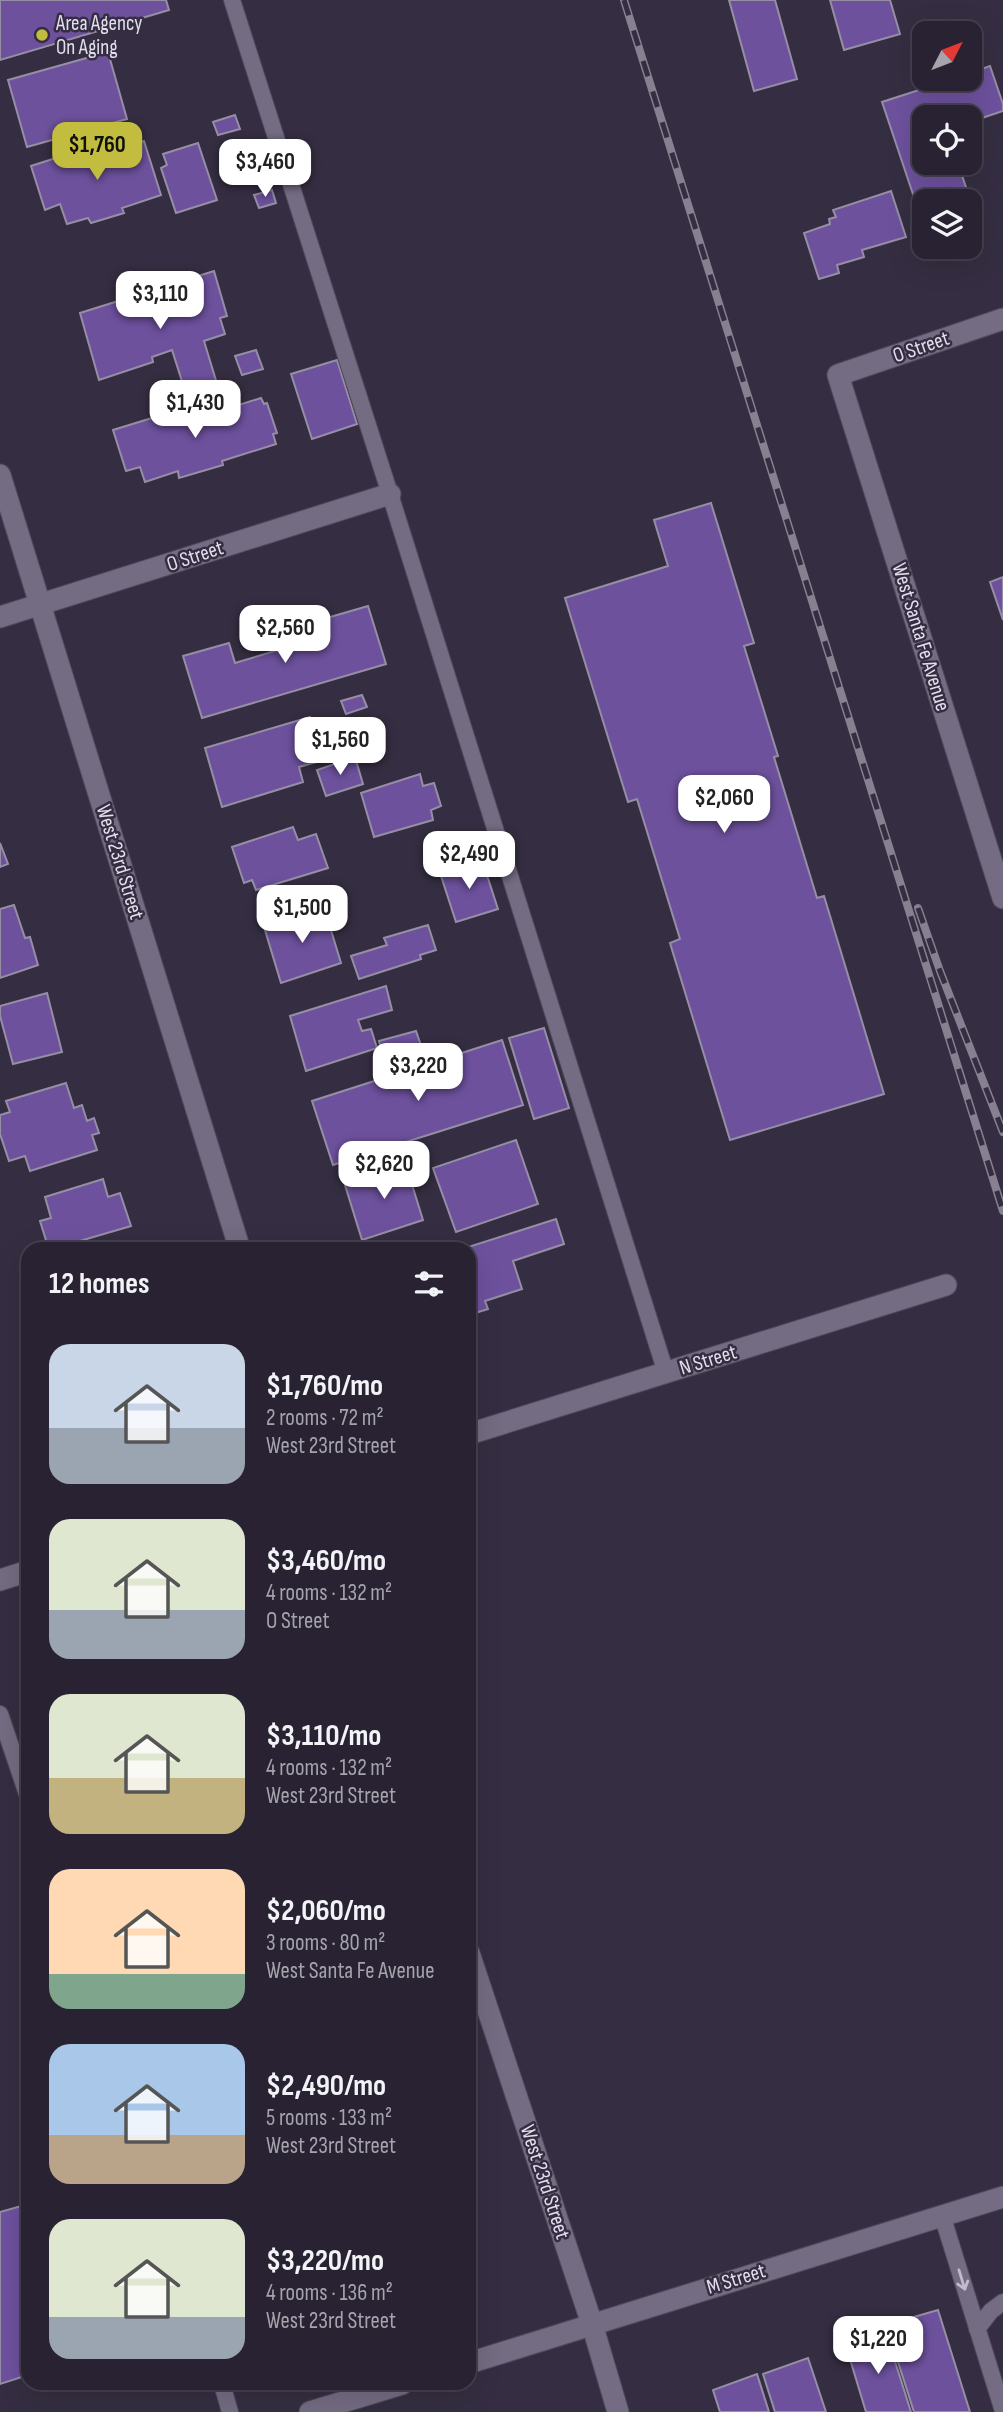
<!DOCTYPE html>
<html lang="en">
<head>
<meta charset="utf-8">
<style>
	:root { --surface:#282232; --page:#342f3e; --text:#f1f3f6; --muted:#a5a4ac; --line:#443f4d; --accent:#c2bd3f }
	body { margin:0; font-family:"Sofia Sans Condensed",sans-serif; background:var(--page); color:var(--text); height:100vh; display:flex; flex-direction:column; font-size:26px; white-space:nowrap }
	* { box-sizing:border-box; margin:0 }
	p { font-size:23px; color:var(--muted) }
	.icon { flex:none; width:38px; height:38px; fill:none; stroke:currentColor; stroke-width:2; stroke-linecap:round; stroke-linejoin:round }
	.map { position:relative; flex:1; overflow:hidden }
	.sheet { position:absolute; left:21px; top:1242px; width:455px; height:1148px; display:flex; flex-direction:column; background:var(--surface); border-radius:21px; box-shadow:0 7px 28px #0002,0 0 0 2px var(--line) }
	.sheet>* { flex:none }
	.needle { width:46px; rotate:48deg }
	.controls { position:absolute; left:912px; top:21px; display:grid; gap:14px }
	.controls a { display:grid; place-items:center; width:70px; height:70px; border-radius:14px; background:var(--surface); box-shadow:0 7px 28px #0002,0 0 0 2px var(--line); font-size:35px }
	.price { position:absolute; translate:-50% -60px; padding:0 16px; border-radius:14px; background:#fff; color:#222; font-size:23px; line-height:46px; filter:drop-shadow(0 2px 4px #0008) }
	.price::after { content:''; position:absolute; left:50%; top:42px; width:21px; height:16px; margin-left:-10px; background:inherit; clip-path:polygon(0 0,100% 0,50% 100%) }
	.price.selected { background:var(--accent); color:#111 }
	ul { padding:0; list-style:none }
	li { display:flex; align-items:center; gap:21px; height:175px; padding:0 28px }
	li span { display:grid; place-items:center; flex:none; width:196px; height:140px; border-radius:21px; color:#555 }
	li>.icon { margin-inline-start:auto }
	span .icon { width:84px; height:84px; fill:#fffc; stroke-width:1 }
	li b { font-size:30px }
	h2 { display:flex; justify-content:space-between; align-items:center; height:84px; padding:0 28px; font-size:30px }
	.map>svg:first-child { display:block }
	.building { fill:#6d519d; stroke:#958ea5; stroke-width:2 }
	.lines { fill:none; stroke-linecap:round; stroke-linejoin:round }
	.lane-casing { stroke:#504a5b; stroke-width:18 }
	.street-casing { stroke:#504a5b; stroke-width:23 }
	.secondary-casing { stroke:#504a5b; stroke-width:23 }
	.lane { stroke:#736c82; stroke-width:16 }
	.street { stroke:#736c82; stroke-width:21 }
	.secondary { stroke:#736c82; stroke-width:21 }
	.rail-casing { stroke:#868091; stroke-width:8 }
	.rail { stroke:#352e42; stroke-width:5; stroke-dasharray:16; stroke-linecap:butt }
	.oneway { stroke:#c1bccc }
	.poi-dot { fill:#c2bd3f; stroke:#352e42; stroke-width:2.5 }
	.labels { text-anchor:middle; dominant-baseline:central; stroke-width:5; stroke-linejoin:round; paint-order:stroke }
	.poi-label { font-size:21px; fill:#e3dfec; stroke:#352e42; text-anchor:start }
	.street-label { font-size:21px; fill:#e3dfec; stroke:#352e42 }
</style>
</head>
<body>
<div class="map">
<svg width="1003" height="2412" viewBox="0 0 1003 2412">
	<rect width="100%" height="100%" fill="#352e42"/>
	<path class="building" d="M0 0H166L169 10 0 60Z
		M729 0H775L797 79 754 91Z
		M830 0H890L900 34 844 50Z
		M108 52 127 119 27 147 8 80Z
		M990 66 1003 104V111L970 122V117H924V163H958L977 221 970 224V201H924V227L882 102 953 79H970V73Z
		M235 115 240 129 218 135 213 122Z
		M144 141 161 195 122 208 124 213 91 223 88 218 67 224 60 204 45 210 31 166 62 156 65 166 73 162 71 154 98 145 101 154Z
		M198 143 217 200 176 213 161 168 167 165 163 154Z
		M272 190 276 203 259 208 254 195Z
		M891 191 906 237 862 250 864 257 837 265 839 273 819 279 804 233 830 224 829 219 836 217 833 210Z
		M214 271 227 316 220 318 225 334 204 341 218 387 187 397 172 350 152 357 153 362 99 380 80 313Z
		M256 350 263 369 242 375 235 356Z
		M337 360 357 424 312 439 291 374Z
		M261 398 264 404 267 403 277 433 273 434 276 444 222 461 223 465 179 478 178 471 145 482 140 467 126 471 113 430 191 406 194 419Z
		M711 503 754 643 744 646 778 756 774 757 817 898 824 896 884 1094 730 1140 670 943 680 939 637 799 628 802 565 598 668 566 654 520Z
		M1003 577V620L990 582Z
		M368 606 386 664 202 718 183 656 229 643 235 663 318 638 313 622Z
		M362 695 367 707 346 714 341 701Z
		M310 717 315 732 318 731 321 741 319 742 324 760 299 767 303 782 222 807 205 748Z
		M355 757 363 784 326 796 317 770Z
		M420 774 423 786 434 783 441 806 431 810 433 820 374 837 361 793Z
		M293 827 298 840 316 834 328 868 256 890 252 880 244 883 232 847Z
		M0 843 8 864 0 867Z
		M482 860 498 909 456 922 440 873Z
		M14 905 25 938 30 937 38 965 0 978V909Z
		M324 907 341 963 281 983 264 927Z
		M428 925 436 950 420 955 421 959 359 979 351 956 387 945 384 938Z
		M386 986 392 1010 358 1020 362 1031 371 1029 377 1048 306 1071 290 1016Z
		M47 993 62 1052 13 1064 0 1016V1006Z
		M544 1028 569 1108 534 1119 509 1038Z
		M416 1031 424 1054 386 1066 379 1041Z
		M502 1040 523 1105 333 1165 312 1101Z
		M66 1083 74 1108 82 1105 87 1121 94 1118 99 1133 92 1135 97 1150 30 1171 25 1156 9 1161 0 1134V1115L10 1112 6 1101Z
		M516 1140 538 1204 456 1232 433 1168Z
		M405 1162 423 1220 362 1240 344 1182Z
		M103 1179 108 1197 120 1193 131 1226 49 1250 40 1221 51 1218 45 1197Z
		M556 1219 564 1244 513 1261 522 1289 485 1301 488 1309 469 1315V1250H459Z
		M28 2204V2375L0 2384V2212Z
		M938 2310 970 2412H914L892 2343 897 2341 893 2323Z
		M886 2333 911 2412H866L846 2346Z
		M808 2358 826 2412H775L763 2374Z
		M757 2374 769 2412H720L713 2390Z"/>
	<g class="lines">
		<defs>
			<path id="lane" d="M232 0 390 494 666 1373
				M0 1714 28 1797
				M942 2215 1003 2411
				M977 2329 991 2311 1003 2302
				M222 2384 230 2412"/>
			<path id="street" d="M1003 319 838 375 1003 898
				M0 475 240 1250
				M0 617 390 494
				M469 1434 946 1285
				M0 1580 28 1571
				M469 1953 592 2324 618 2412"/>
			<path id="secondary" d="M469 2363 1003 2197
				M310 2412 402 2384"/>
		</defs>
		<use href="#lane" class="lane-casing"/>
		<use href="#street" class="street-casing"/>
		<use href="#secondary" class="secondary-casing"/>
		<use href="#lane" class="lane"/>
		<use href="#street" class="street"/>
		<use href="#secondary" class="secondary"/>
		<defs>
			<path id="rail" d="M624 0 1003 1211
				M918 908 940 971 1003 1132"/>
		</defs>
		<use href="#rail" class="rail-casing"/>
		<use href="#rail" class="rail"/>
	</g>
	<defs><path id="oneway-shaft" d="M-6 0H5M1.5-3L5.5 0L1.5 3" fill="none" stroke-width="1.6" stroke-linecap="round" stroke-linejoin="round" transform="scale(1.75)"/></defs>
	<use class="oneway" href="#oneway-shaft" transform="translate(962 2280) rotate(73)"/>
	<circle class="poi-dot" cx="42" cy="35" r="7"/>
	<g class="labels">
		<g class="poi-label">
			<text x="56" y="23">Area Agency<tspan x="56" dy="24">On Aging</tspan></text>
		</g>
		<g class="street-label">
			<text transform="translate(921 347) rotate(-19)">O Street</text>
			<text transform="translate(195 556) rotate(-18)">O Street</text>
			<text transform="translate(921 637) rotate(73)">West Santa Fe Avenue</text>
			<text transform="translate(120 862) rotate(73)">West 23rd Street</text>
			<text transform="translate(708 1360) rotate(-17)">N Street</text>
			<text transform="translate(545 2182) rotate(72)">West 23rd Street</text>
			<text transform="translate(736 2279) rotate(-17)">M Street</text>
		</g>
	</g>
</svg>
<div class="controls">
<a><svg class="needle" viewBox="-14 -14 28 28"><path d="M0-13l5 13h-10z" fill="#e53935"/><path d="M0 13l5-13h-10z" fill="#a5a4ac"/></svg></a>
<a><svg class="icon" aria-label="locate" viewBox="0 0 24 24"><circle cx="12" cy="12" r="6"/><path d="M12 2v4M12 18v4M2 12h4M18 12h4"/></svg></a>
<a><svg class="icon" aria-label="layers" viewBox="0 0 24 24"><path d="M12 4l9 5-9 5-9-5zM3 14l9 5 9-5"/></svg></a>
</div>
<b class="price selected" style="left:97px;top:182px">$1,760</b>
<b class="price" style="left:265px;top:199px">$3,460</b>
<b class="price" style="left:160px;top:331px">$3,110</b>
<b class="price" style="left:195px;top:440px">$1,430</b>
<b class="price" style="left:285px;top:665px">$2,560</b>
<b class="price" style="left:340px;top:777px">$1,560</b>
<b class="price" style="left:724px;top:835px">$2,060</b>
<b class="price" style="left:469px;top:891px">$2,490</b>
<b class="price" style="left:302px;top:945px">$1,500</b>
<b class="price" style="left:418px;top:1103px">$3,220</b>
<b class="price" style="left:384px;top:1201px">$2,620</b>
<b class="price" style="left:878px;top:2376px">$1,220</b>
<section class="sheet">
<h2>12 homes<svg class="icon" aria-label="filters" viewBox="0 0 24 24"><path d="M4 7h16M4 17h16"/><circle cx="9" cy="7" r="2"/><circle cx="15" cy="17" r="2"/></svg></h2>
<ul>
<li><span style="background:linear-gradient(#c9d6e8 60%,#9aa5b1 0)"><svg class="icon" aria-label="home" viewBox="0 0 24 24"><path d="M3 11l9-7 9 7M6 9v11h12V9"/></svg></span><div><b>$1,760/mo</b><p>2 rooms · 72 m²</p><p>West 23rd Street</p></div></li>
<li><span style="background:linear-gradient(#dfe7d0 65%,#9aa5b1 0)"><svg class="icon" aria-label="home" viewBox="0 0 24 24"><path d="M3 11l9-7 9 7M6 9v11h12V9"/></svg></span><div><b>$3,460/mo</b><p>4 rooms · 132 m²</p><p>O Street</p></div></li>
<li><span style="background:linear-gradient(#dfe7d0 60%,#c2b280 0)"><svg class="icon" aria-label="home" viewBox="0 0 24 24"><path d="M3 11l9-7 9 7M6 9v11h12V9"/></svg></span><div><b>$3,110/mo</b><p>4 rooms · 132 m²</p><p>West 23rd Street</p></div></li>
<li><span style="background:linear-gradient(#ffd9b3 75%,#7fa58c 0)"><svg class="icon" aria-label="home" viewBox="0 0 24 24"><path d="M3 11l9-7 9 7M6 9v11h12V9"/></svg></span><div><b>$2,060/mo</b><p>3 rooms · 80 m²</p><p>West Santa Fe Avenue</p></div></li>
<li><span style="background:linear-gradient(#a9c7e8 65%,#b9a48a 0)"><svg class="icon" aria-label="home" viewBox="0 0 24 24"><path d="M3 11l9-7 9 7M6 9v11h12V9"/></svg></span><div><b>$2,490/mo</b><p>5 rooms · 133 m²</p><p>West 23rd Street</p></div></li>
<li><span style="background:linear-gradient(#dfe7d0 70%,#9aa5b1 0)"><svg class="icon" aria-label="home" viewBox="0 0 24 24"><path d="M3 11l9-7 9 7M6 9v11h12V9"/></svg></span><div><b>$3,220/mo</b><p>4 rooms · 136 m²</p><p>West 23rd Street</p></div></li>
</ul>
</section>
</div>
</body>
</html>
